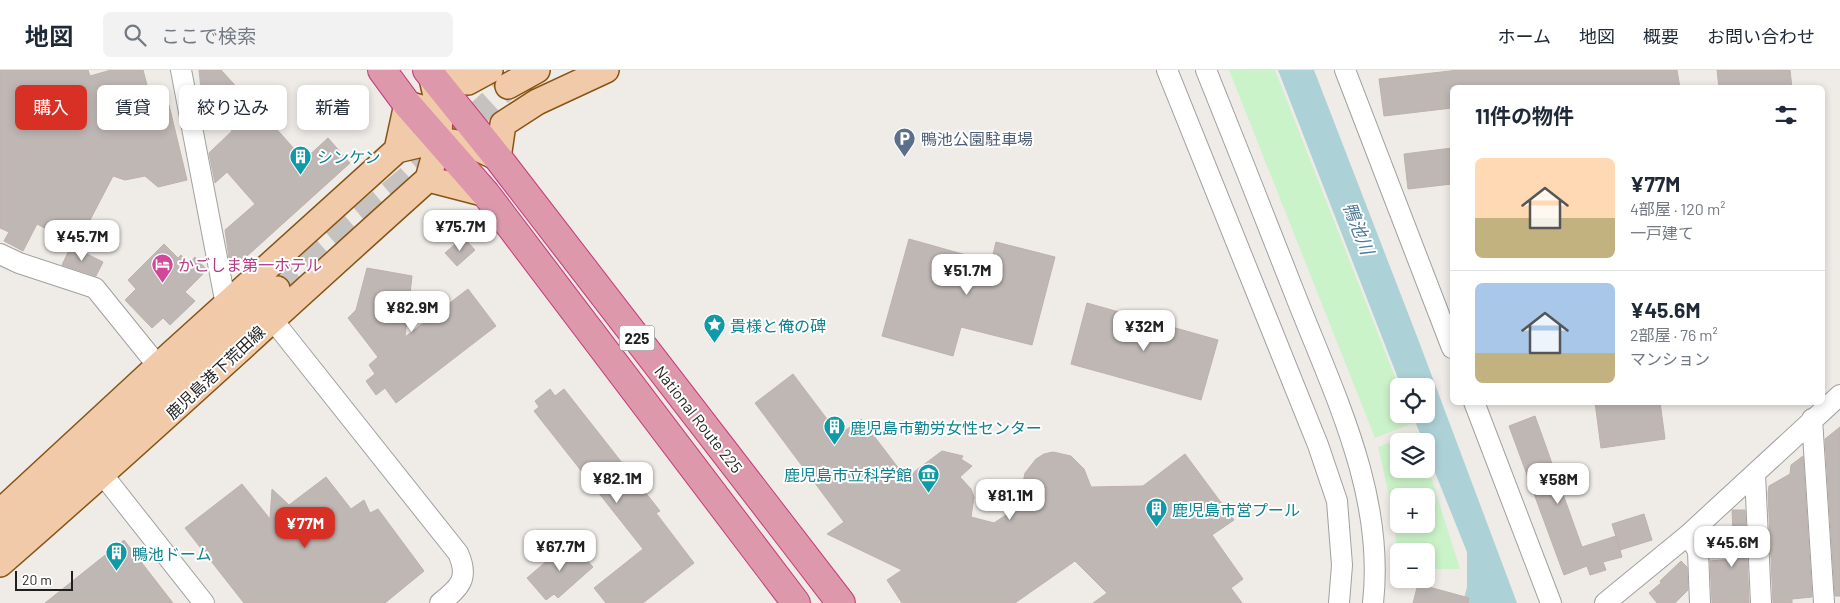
<!DOCTYPE html>
<html lang="ja">
<head>
<meta charset="utf-8">
<style>
	:root { --surface:#fff; --page:#f2f2f3; --text:#1f2937; --muted:#747a83; --line:#e0e1e3; --accent:#d93025 }
	body { margin:0; font-family:Barlow,"Noto Sans JP",sans-serif; background:var(--page); color:var(--text); height:100vh; display:flex; flex-direction:column; font-size:19px; white-space:nowrap }
	* { box-sizing:border-box; margin:0 }
	p { font-size:16px; color:var(--muted) }
	.icon { flex:none; width:28px; height:28px; fill:none; stroke:currentColor; stroke-width:2; stroke-linecap:round; stroke-linejoin:round }
	.map { position:relative; flex:1; overflow:hidden }
	.panel { position:absolute; left:1450px; top:15px; width:375px; height:320px; display:flex; flex-direction:column; background:var(--surface); border-radius:8px; box-shadow:0 2px 8px #0003 }
	.panel>* { flex:none }
	.top-card { position:absolute; left:15px; top:15px; width:475px; height:45px; display:flex; gap:10px }
	.fabs { position:absolute; left:1390px; top:308px; display:grid; gap:10px }
	.fabs a { display:grid; place-items:center; width:45px; height:45px; border-radius:8px; background:var(--surface); box-shadow:0 2px 8px #0003; font-size:25px }
	.scale { position:absolute; left:15px; bottom:12px; width:58px; box-sizing:border-box; padding-left:5px; border:2px solid #1f1f1f; border-top:0; font-size:14px; line-height:18px; white-space:nowrap; color:#1f1f1f; -webkit-text-stroke:4px #fff; paint-order:stroke }
	.price { position:absolute; translate:-50% -42px; padding:0 11px; border-radius:10px; background:#fff; color:#222; font-size:16px; line-height:32px; filter:drop-shadow(0 1px 2px #0008) }
	.price::after { content:''; position:absolute; left:50%; top:30px; width:15px; height:11px; margin-left:-8px; background:inherit; clip-path:polygon(0 0,100% 0,50% 100%) }
	.price.active { background:var(--accent); color:#fff }
	ul { padding:0; list-style:none }
	li { display:flex; align-items:center; gap:15px; height:125px; padding:0 25px }
	li+li { border-top:1px solid var(--line) }
	li span { display:grid; place-items:center; flex:none; width:140px; height:100px; border-radius:8px; color:#555 }
	li>.icon { margin-inline-start:auto }
	span .icon { width:60px; height:60px; fill:#fffc; stroke-width:1 }
	li b { font-size:21px }
	h2 { display:flex; justify-content:space-between; align-items:center; height:60px; padding:0 25px; font-size:21px }
	.chip { padding:0 18px; border-radius:8px; background:var(--surface); box-shadow:0 2px 8px #0003; font-size:18px; line-height:45px }
	.chip.active { background:var(--accent); color:#fff }
	header { display:flex; align-items:center; gap:30px; box-sizing:border-box; height:70px; padding:0 25px; background:var(--surface); border-bottom:1px solid var(--line) }
	header strong { font-size:24px }
	nav { display:flex; gap:28px; margin-inline-start:auto; font-size:18px }
	.search { width:350px; height:45px; background:var(--page); display:flex; align-items:center; gap:12px; box-sizing:border-box; padding:0 18px; border-radius:8px; color:var(--muted); font-size:19px }
	.map>svg:first-child { display:block }
	.park { fill:#cbf3c9; fill-rule:evenodd }
	.water { fill:#acd2d7 }
	.building { fill:#bfb7b4; stroke:#bfb1ab }
	.lines { fill:none; stroke-linecap:round; stroke-linejoin:round }
	.major-tunnel { stroke:#c5c2bf; stroke-width:25; stroke-dasharray:25 12; stroke-linecap:butt }
	.minor-casing { stroke:#a0a0a0; stroke-width:22 }
	.major-casing { stroke:#895412; stroke-width:28 }
	.highway-casing { stroke:#c63a7a; stroke-width:30 }
	.minor { stroke:#fff; stroke-width:20 }
	.major { stroke:#f1caaa; stroke-width:25 }
	.highway { stroke:#dd98ac; stroke-width:28 }
	.labels { text-anchor:middle; dominant-baseline:central; stroke-width:4; stroke-linejoin:round; paint-order:stroke }
	.shield { fill:#fff; stroke:#626262; stroke-width:1 }
	.shield-label { font-size:15px; font-weight:bold; fill:#1f1f1f }
	.service-label { font-size:16px; fill:#4e5e75; stroke:#fff; text-anchor:start }
	.culture-label { font-size:16px; fill:#0d838f; stroke:#fff; text-anchor:start }
	.hotel-label { font-size:16px; fill:#b23c85; stroke:#fff; text-anchor:start }
	.street-label { font-size:16px; fill:#1f1f1f; stroke:#fff }
	.water-label { font-size:18px; font-style:italic; fill:#507a95; stroke:#fff }
</style>
</head>
<body>
<header>
<strong>地図</strong>
<div class="search"><svg class="icon" aria-label="search" viewBox="0 0 24 24"><circle cx="10" cy="10" r="6"/><path d="M15 15l6 6"/></svg>ここで検索</div>
<nav><a>ホーム</a><a>地図</a><a>概要</a><a>お問い合わせ</a></nav>
</header>
<div class="map">
<svg width="1840" height="533" viewBox="0 0 1840 533">
	<rect width="100%" height="100%" fill="#efebe7"/>
	<path class="park" d="M1229 0H1275L1399 317V344H1409L1413 353 1375 368Z
		M1417 362 1420 371H1399V399H1426V391L1460 499H1426V481H1399L1398 499 1394 448 1378 377ZM1399 426H1426V454H1399Z"/>
	<path class="water" d="M1278 0H1314L1418 269 1517 533H1463L1467 517V482L1426 380V371H1423L1412 344H1426V316H1401Z"/>
	<path class="building" d="M0 0H88L90 6 111 0H143L150 26 153 25 156 38 169 35 187 110 158 117 145 106 125 110 113 106 77 175 37 154 23 181 4 171 9 162 0 158Z
		M199 0H221L256 38 257 37 304 90 328 68 350 93 236 196 229 188 225 160 255 134 227 102 215 113 209 83 232 61 202 28Z
		M1459 0H1677L1680 18H1452V38L1384 46 1379 9Z
		M1717 0H1790L1792 18H1719Z
		M1452 78V114L1408 119 1404 84Z
		M463 167 475 180 457 196 445 183Z
		M909 169 991 192 996 172 1055 187 1032 275 961 257 953 286 882 266Z
		M164 174 178 188 181 185 189 193 195 187 207 200 185 222 195 231 170 255 163 248 152 258 125 230 136 219 128 210Z
		M71 176 103 192 96 206 62 195Z
		M367 198 412 206 405 267 468 219 496 256 396 333 385 318 376 325 366 311 375 304 369 295 378 287 348 248 356 240Z
		M1087 233 1218 270 1201 330 1071 294Z
		M793 304 839 365 861 349 906 408 942 381 963 386 961 389 972 396 960 407 971 419 974 427 971 447 994 453 1027 431 1023 413 1025 403 1036 389 1044 384 1053 382 1071 386 1084 399 1091 417 1143 416 1185 384 1234 450 1212 465 1243 509 1231 518 1242 533H1093L1107 523 1075 491 1015 533H902L887 510 902 500 827 464 844 452 755 333Z
		M550 319 555 326 564 319 660 441 656 443 694 493 643 533H606L594 518 643 479 534 341 539 337 535 331Z
		M1595 332H1660L1665 369 1601 378Z
		M1535 346 1582 477 1616 466 1622 487 1603 492 1606 500 1590 505 1587 496 1564 505 1509 356Z
		M1840 357V526H1835L1825 369Z
		M1803 386 1812 527 1792 529V533H1773L1768 423 1769 416 1790 404 1791 395Z
		M326 407 351 439 364 430 370 443 378 439 424 501 385 533H244L185 458 242 414 270 449 272 419 289 435Z
		M1732 440H1745L1749 533H1712L1710 491 1734 489Z
		M1644 444 1652 470 1620 480 1612 454Z
		M124 470 173 533H45Z
		M570 471 593 497 558 528 554 524 546 530 527 508Z
		M1681 491 1687 497 1688 520 1675 533H1657L1649 523 1661 513 1660 511Z
		M1418 514 1469 528 1468 533H1413Z"/>
	<g class="lines">
		<path class="major-tunnel" d="M277 219 407 109 508 16"/>
		<defs>
			<path id="minor" d="M181 0 226 235
				M1167 0 1318 375 1337 431 1342 495 1339 533
				M1206 0C1237 77 1268 155 1298 232 1336 328 1385 427 1373 533
				M1345 0 1452 278
				M0 184 19 193 95 218 158 296
				M272 249 458 483C470 509 459 518 440 533
				M1474 332 1551 533
				M1812 349 1824 533
				M1755 404 1761 533
				M103 405 204 533
				M1688 465 1698 481 1700 533
				M1605 533 1688 465 1840 325"/>
			<path id="major" d="M468 12 490 0
				M508 16 537 0
				M503 54 537 32 606 0
				M397 80 407 34 422 38
				M428 109 439 70 440 43 431 4 468 12
				M428 109 486 124
				M0 442 158 296 397 80 439 70 471 75 498 88 503 54
				M4 468 277 219
				M0 494C145 368 285 237 428 109"/>
			<path id="highway" d="M382 0 407 34 486 124 796 533
				M427 0 498 88 841 533"/>
		</defs>
		<use href="#minor" class="minor-casing"/>
		<use href="#major" class="major-casing"/>
		<use href="#highway" class="highway-casing"/>
		<use href="#minor" class="minor"/>
		<use href="#major" class="major"/>
		<use href="#highway" class="highway"/>
	</g>
	<defs>
		<symbol id="parking-pin" viewBox="-11 -11 22 30"><path d="M0 17L-7.5 6A9.5 9.5 0 1 1 7.5 6Z" fill="#5c6f8a" stroke="#fff"/><path d="M-3.5-5.5H1a3.5 3.5 0 0 1 0 7H-1V5.5H-3.5ZM-1-3.4V-.6H.8a1.4 1.4 0 0 0 0-2.8Z" fill="#fff"/></symbol>
		<symbol id="building-pin" viewBox="-11 -11 22 30"><path d="M0 17L-7.5 6A9.5 9.5 0 1 1 7.5 6Z" fill="#0f9aa8" stroke="#fff"/><path d="M-4-6H4V6H1V3H-1V6H-4ZM-2.5-4.3h1.7v1.8h-1.7ZM.8-4.3h1.7v1.8H.8ZM-2.5-1h1.7V.8h-1.7ZM.8-1h1.7V.8H.8Z" fill="#fff"/></symbol>
		<symbol id="hotel-pin" viewBox="-11 -11 22 30"><path d="M0 17L-7.5 6A9.5 9.5 0 1 1 7.5 6Z" fill="#d1479c" stroke="#fff"/><path d="M-6-4.5h1.5V1H6V5H4.5V3h-9V5H-6ZM-4 0a1.8 1.8 0 1 1 3.6 0ZM.5 0V-2.5h3Q6-2.5 6 0Z" fill="#fff"/></symbol>
		<symbol id="sight-pin" viewBox="-11 -11 22 30"><path d="M0 17L-7.5 6A9.5 9.5 0 1 1 7.5 6Z" fill="#0f9aa8" stroke="#fff"/><path d="M0-6L1.8-2.2L6-1.7L2.9 1.2L3.7 5.4L0 3.3L-3.7 5.4L-2.9 1.2L-6-1.7L-1.8-2.2Z" fill="#fff"/></symbol>
		<symbol id="museum-pin" viewBox="-11 -11 22 30"><path d="M0 17L-7.5 6A9.5 9.5 0 1 1 7.5 6Z" fill="#0f9aa8" stroke="#fff"/><path d="M0-6L6-3V-2H-6V-3ZM-5-1h2V3h-2ZM-1-1h2V3h-2ZM3-1h2V3H3ZM-6 4H6V6H-6Z" fill="#fff"/></symbol>
	</defs>
	<g fill-rule="evenodd">
		<use href="#parking-pin" x="892" y="56" width="25" height="34"/>
		<use href="#building-pin" x="288" y="74" width="25" height="34"/>
		<use href="#hotel-pin" x="150" y="182" width="25" height="34"/>
		<use href="#sight-pin" x="702" y="242" width="25" height="34"/>
		<use href="#building-pin" x="822" y="344" width="25" height="34"/>
		<use href="#museum-pin" x="916" y="392" width="25" height="34"/>
		<use href="#building-pin" x="1144" y="426" width="25" height="34"/>
		<use href="#building-pin" x="104" y="470" width="25" height="34"/>
	</g>
	<g class="labels">
		<rect class="shield" x="619.5" y="255.5" width="35" height="25" rx="4"/>
		<g class="shield-label">
			<text x="637" y="268">225</text>
		</g>
		<g class="service-label">
			<text x="921" y="68">鴨池公園駐車場</text>
		</g>
		<g class="culture-label">
			<text x="317" y="86">シンケン</text>
			<text x="730" y="255">貴様と俺の碑</text>
			<text x="850" y="357">鹿児島市勤労女性センター</text>
			<text x="912" y="404" text-anchor="end">鹿児島市立科学館</text>
			<text x="1172" y="439">鹿児島市営プール</text>
			<text x="132" y="483">鴨池ドーム</text>
		</g>
		<g class="hotel-label">
			<text x="178" y="194">かごしま第一ホテル</text>
		</g>
		<g class="street-label">
			<text transform="translate(215 302) rotate(-43)">鹿児島港下荒田線</text>
			<text transform="translate(699 349) rotate(52)">National Route 225</text>
		</g>
		<g class="water-label">
			<text transform="translate(1359 158) rotate(69)">鴨池川</text>
		</g>
	</g>
</svg>
<div class="fabs">
<a><svg class="icon" aria-label="locate" viewBox="0 0 24 24"><circle cx="12" cy="12" r="6"/><path d="M12 2v4M12 18v4M2 12h4M18 12h4"/></svg></a>
<a><svg class="icon" aria-label="layers" viewBox="0 0 24 24"><path d="M12 4l9 5-9 5-9-5zM3 14l9 5 9-5"/></svg></a>
<a>+</a>
<a>−</a>
</div>
<div class="scale">20 m</div>
<b class="price" style="left:460px;top:182px">¥75.7M</b>
<b class="price" style="left:82px;top:192px">¥45.7M</b>
<b class="price" style="left:967px;top:226px">¥51.7M</b>
<b class="price" style="left:412px;top:263px">¥82.9M</b>
<b class="price" style="left:1144px;top:282px">¥32M</b>
<b class="price" style="left:617px;top:434px">¥82.1M</b>
<b class="price" style="left:1558px;top:435px">¥58M</b>
<b class="price" style="left:1010px;top:451px">¥81.1M</b>
<b class="price active" style="left:305px;top:479px">¥77M</b>
<b class="price" style="left:1732px;top:498px">¥45.6M</b>
<b class="price" style="left:560px;top:502px">¥67.7M</b>
<div class="top-card">
<a class="chip active">購入</a>
<a class="chip">賃貸</a>
<a class="chip">絞り込み</a>
<a class="chip">新着</a>
</div>
<section class="panel">
<h2>11件の物件<svg class="icon" aria-label="filters" viewBox="0 0 24 24"><path d="M4 7h16M4 17h16"/><circle cx="9" cy="7" r="2"/><circle cx="15" cy="17" r="2"/></svg></h2>
<ul>
<li><span style="background:linear-gradient(#ffd9b3 60%,#c2b280 0)"><svg class="icon" aria-label="home" viewBox="0 0 24 24"><path d="M3 11l9-7 9 7M6 9v11h12V9"/></svg></span><div><b>¥77M</b><p>4部屋 · 120 m²</p><p>一戸建て</p></div></li>
<li><span style="background:linear-gradient(#a9c7e8 70%,#c2b280 0)"><svg class="icon" aria-label="home" viewBox="0 0 24 24"><path d="M3 11l9-7 9 7M6 9v11h12V9"/></svg></span><div><b>¥45.6M</b><p>2部屋 · 76 m²</p><p>マンション</p></div></li>
</ul>
</section>
</div>
</body>
</html>
